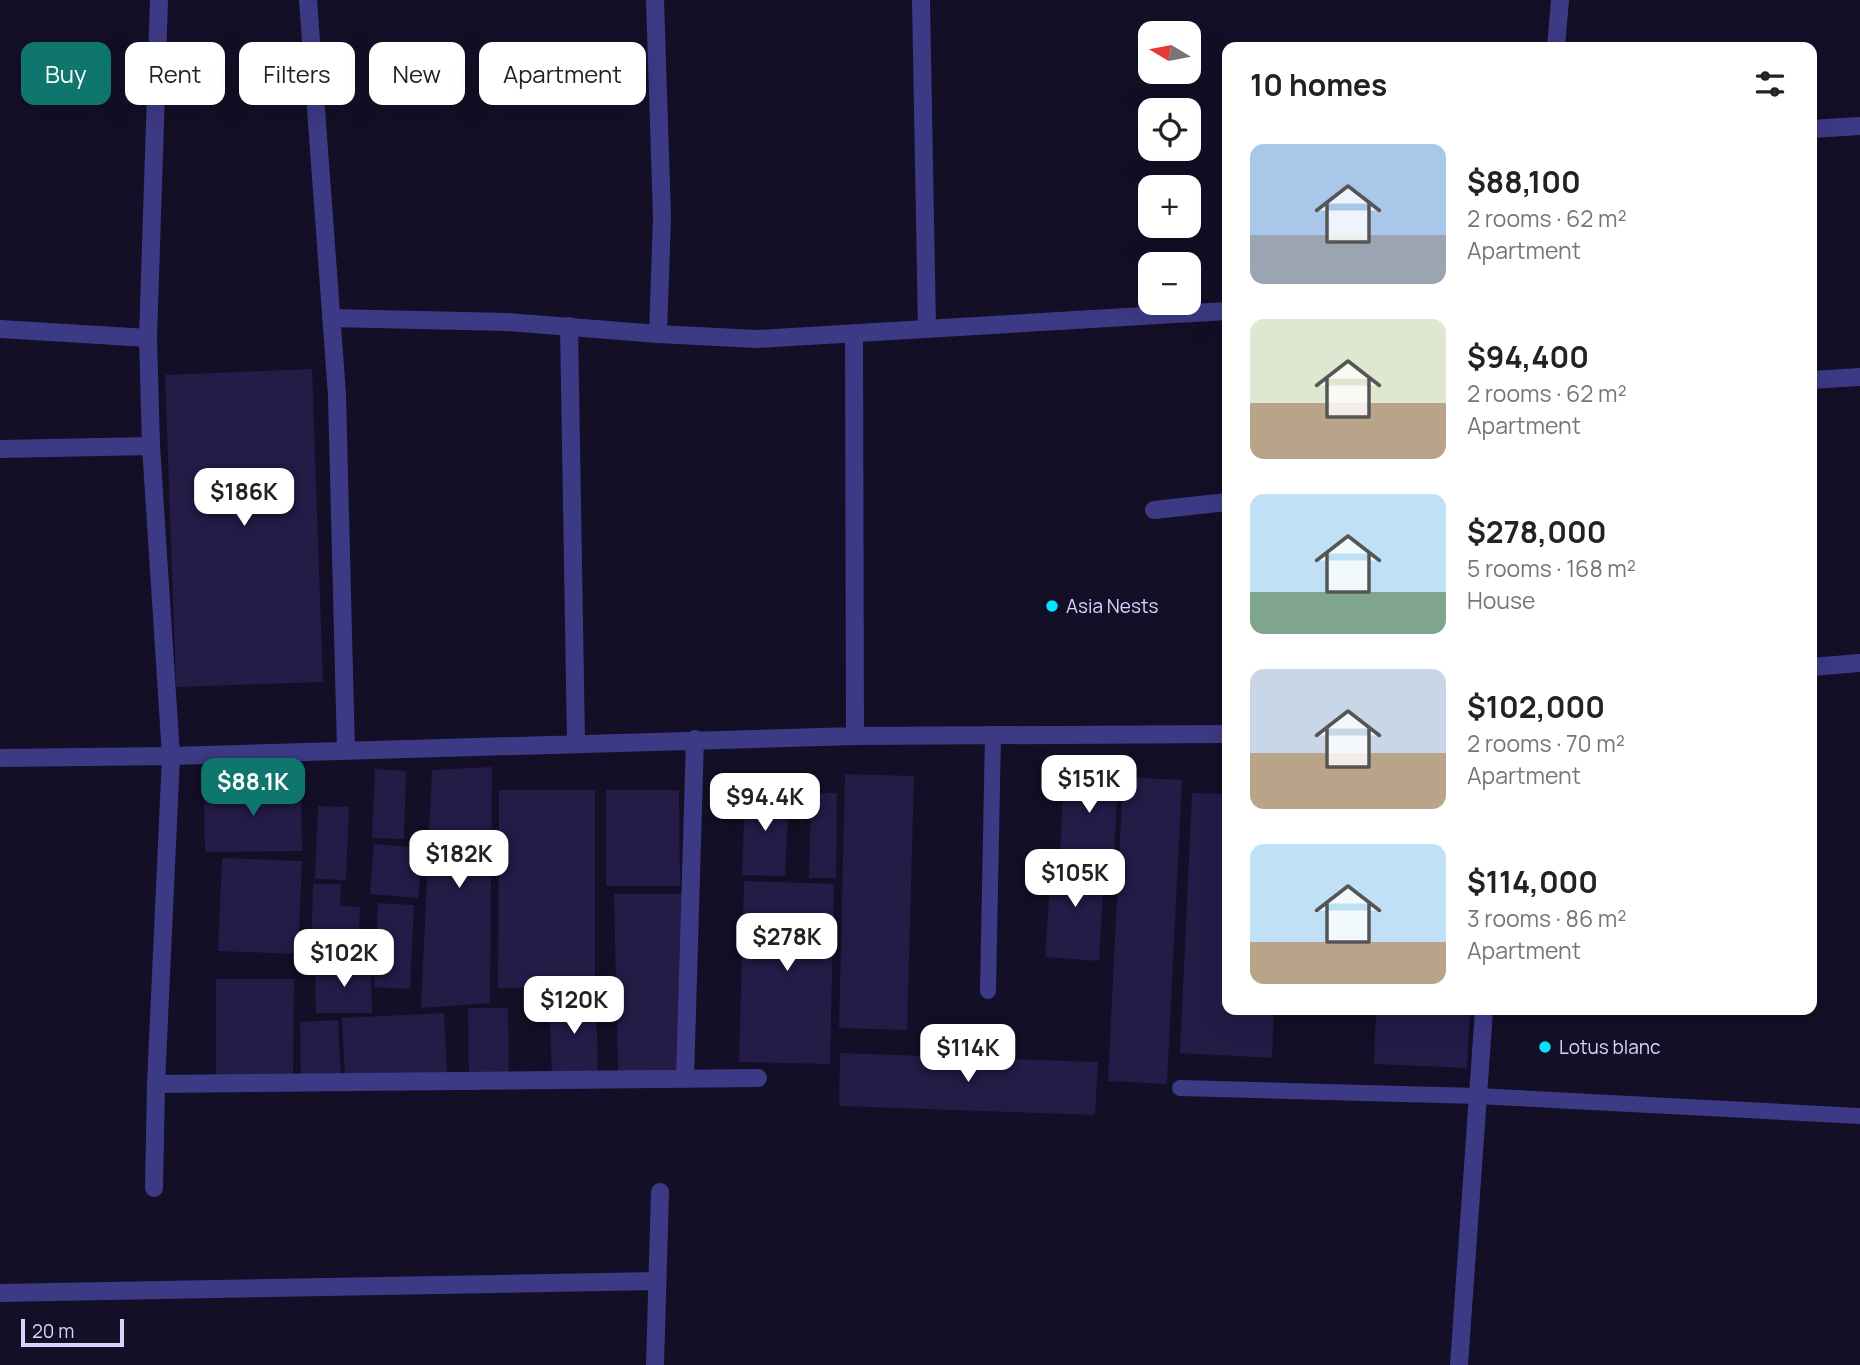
<!DOCTYPE html>
<html lang="en">
<head>
<meta charset="utf-8">
<style>
	:root { --surface:#fff; --page:#f2f2f2; --text:#222; --muted:#767676; --accent:#0f766e }
	body { margin:0; font-family:Manrope,sans-serif; background:var(--page); color:var(--text); height:100vh; display:flex; flex-direction:column; font-size:26px; white-space:nowrap }
	* { box-sizing:border-box; margin:0 }
	p { font-size:23px; color:var(--muted) }
	.icon { flex:none; width:38px; height:38px; fill:none; stroke:currentColor; stroke-width:2; stroke-linecap:round; stroke-linejoin:round }
	.map { position:relative; flex:1; overflow:hidden }
	.panel { position:absolute; left:1222px; top:42px; width:595px; height:973px; display:flex; flex-direction:column; background:var(--surface); border-radius:14px; box-shadow:0 7px 28px #0002 }
	.panel>* { flex:none }
	.hud { position:absolute; left:21px; top:42px; width:665px; height:63px; display:flex; gap:14px }
	.needle { width:46px; rotate:280deg }
	.controls { position:absolute; left:1138px; top:21px; display:grid; gap:14px }
	.controls a { display:grid; place-items:center; width:63px; height:63px; border-radius:14px; background:var(--surface); box-shadow:0 7px 28px #0002; font-size:35px }
	.scale { position:absolute; left:21px; bottom:18px; width:103px; box-sizing:border-box; padding-left:7px; border:4px solid #d9d4ff; border-top:0; font-size:19px; line-height:24px; white-space:nowrap; color:#d9d4ff; -webkit-text-stroke:5px #130f26; paint-order:stroke }
	.price { position:absolute; translate:-50% -60px; padding:0 16px; border-radius:14px; background:#fff; color:#222; font-size:23px; line-height:46px; filter:drop-shadow(0 2px 4px #0008) }
	.price::after { content:''; position:absolute; left:50%; top:42px; width:21px; height:16px; margin-left:-10px; background:inherit; clip-path:polygon(0 0,100% 0,50% 100%) }
	.price.active { background:var(--accent); color:#fff }
	ul { padding:0; list-style:none }
	li { display:flex; align-items:center; gap:21px; height:175px; padding:0 28px }
	li span { display:grid; place-items:center; flex:none; width:196px; height:140px; border-radius:14px; color:#555 }
	li>.icon { margin-inline-start:auto }
	span .icon { width:84px; height:84px; fill:#fffc; stroke-width:1 }
	li b { font-size:30px }
	h2 { display:flex; justify-content:space-between; align-items:center; height:84px; padding:0 28px; font-size:30px }
	.pill { padding:0 24px; border-radius:14px; background:var(--surface); box-shadow:0 7px 28px #0002; font-size:24px; line-height:63px }
	.pill.active { background:var(--accent); color:#fff }
	.map>svg:first-child { display:block }
	.building { fill:#241b47 }
	.lines { fill:none; stroke-linecap:round; stroke-linejoin:round }
	.service { stroke:#3d3a85; stroke-width:16 }
	.minor { stroke:#3d3a85; stroke-width:18 }
	.poi-dot { fill:#00e5ff; stroke:#130f26; stroke-width:2.5 }
	.labels { text-anchor:middle; dominant-baseline:central; stroke-width:7; stroke-linejoin:round; paint-order:stroke }
	.poi-label { font-size:19px; fill:#d9d4ff; stroke:#130f26; text-anchor:start }
</style>
</head>
<body>
<div class="map">
<svg width="1860" height="1365" viewBox="0 0 1860 1365">
	<rect width="100%" height="100%" fill="#130f26"/>
	<path class="building" d="M312 369 323 682 176 687 165 375Z
		M492 767 490 1003 421 1008 432 770Z
		M375 769 406 771 404 839 372 838Z
		M845 774 914 776 907 1030 839 1028Z
		M1064 774 1118 777 1114 856 1060 853Z
		M1123 777 1182 780 1167 1084 1108 1081Z
		M301 783 302 851 205 852 204 785Z
		M499 790H595V988H498Z
		M606 790H679L680 886H606Z
		M745 790 789 791 785 876 742 875Z
		M811 793H837L836 878H809Z
		M1192 793 1227 794V1010H1274L1272 1058 1180 1053Z
		M318 806 349 807 346 880 315 879Z
		M374 844 423 848 418 898 370 894Z
		M1052 856 1105 860 1099 961 1045 957Z
		M222 858 302 861 298 954 218 951Z
		M744 881 834 884 830 1064 739 1062Z
		M313 884H341L340 906 360 907 358 961 311 959Z
		M614 894H682L677 1071H618Z
		M378 903 414 905 410 989 374 987Z
		M371 965 372 1013H316L315 966Z
		M216 979H294L293 1078 216 1077Z
		M596 996 598 1076 552 1077 549 997Z
		M468 1008H508L509 1076 469 1077Z
		M1376 1010H1470L1467 1068 1374 1064Z
		M444 1013 447 1073 345 1078 342 1018Z
		M338 1020 341 1079H301L300 1022Z
		M840 1053 1098 1062 1095 1115 839 1106Z"/>
	<g class="lines">
		<path class="service" d="M988 991 993 734
			M1180 1088 1478 1096 1860 1116"/>
		<path class="minor" d="M308 0 337 395 346 751
			M655 0 662 217 658 334
			M921 0 927 329
			M1556 47 1560 0
			M1811 129 1860 126
			M331 318 507 322 658 334 757 339 1227 311
			M569 326 576 742
			M0 329 148 338
			M854 334 855 736
			M1811 380 1860 377
			M0 449 151 446
			M1154 510 1227 502
			M1811 667 1860 663
			M0 758 171 756 855 736 1227 734
			M685 1079 695 739
			M156 1084 758 1078
			M154 1188 156 1084 171 756 151 446 148 338 159 0
			M0 1293 657 1281
			M655 1365 660 1192
			M1459 1365 1484 1010"/>
	</g>
	<g class="poi-dot">
		<circle cx="1052" cy="606" r="7"/>
		<circle cx="1545" cy="1047" r="7"/>
	</g>
	<g class="labels">
		<g class="poi-label">
			<text x="1066" y="606">Asia Nests</text>
			<text x="1559" y="1047">Lotus blanc</text>
		</g>
	</g>
</svg>
<div class="controls">
<a><svg class="needle" viewBox="-14 -14 28 28"><path d="M0-13l5 13h-10z" fill="#e53935"/><path d="M0 13l5-13h-10z" fill="#767676"/></svg></a>
<a><svg class="icon" aria-label="locate" viewBox="0 0 24 24"><circle cx="12" cy="12" r="6"/><path d="M12 2v4M12 18v4M2 12h4M18 12h4"/></svg></a>
<a>+</a>
<a>−</a>
</div>
<div class="scale">20 m</div>
<b class="price" style="left:244px;top:528px">$186K</b>
<b class="price" style="left:1089px;top:815px">$151K</b>
<b class="price active" style="left:253px;top:818px">$88.1K</b>
<b class="price" style="left:765px;top:833px">$94.4K</b>
<b class="price" style="left:459px;top:890px">$182K</b>
<b class="price" style="left:1075px;top:909px">$105K</b>
<b class="price" style="left:787px;top:973px">$278K</b>
<b class="price" style="left:344px;top:989px">$102K</b>
<b class="price" style="left:574px;top:1036px">$120K</b>
<b class="price" style="left:968px;top:1084px">$114K</b>
<div class="hud">
<a class="pill active">Buy</a>
<a class="pill">Rent</a>
<a class="pill">Filters</a>
<a class="pill">New</a>
<a class="pill">Apartment</a>
</div>
<section class="panel">
<h2>10 homes<svg class="icon" aria-label="filters" viewBox="0 0 24 24"><path d="M4 7h16M4 17h16"/><circle cx="9" cy="7" r="2"/><circle cx="15" cy="17" r="2"/></svg></h2>
<ul>
<li><span style="background:linear-gradient(#a9c7e8 65%,#9aa5b1 0)"><svg class="icon" aria-label="home" viewBox="0 0 24 24"><path d="M3 11l9-7 9 7M6 9v11h12V9"/></svg></span><div><b>$88,100</b><p>2 rooms · 62 m²</p><p>Apartment</p></div></li>
<li><span style="background:linear-gradient(#dfe7d0 60%,#b9a48a 0)"><svg class="icon" aria-label="home" viewBox="0 0 24 24"><path d="M3 11l9-7 9 7M6 9v11h12V9"/></svg></span><div><b>$94,400</b><p>2 rooms · 62 m²</p><p>Apartment</p></div></li>
<li><span style="background:linear-gradient(#bfe0f5 70%,#7fa58c 0)"><svg class="icon" aria-label="home" viewBox="0 0 24 24"><path d="M3 11l9-7 9 7M6 9v11h12V9"/></svg></span><div><b>$278,000</b><p>5 rooms · 168 m²</p><p>House</p></div></li>
<li><span style="background:linear-gradient(#c9d6e8 60%,#b9a48a 0)"><svg class="icon" aria-label="home" viewBox="0 0 24 24"><path d="M3 11l9-7 9 7M6 9v11h12V9"/></svg></span><div><b>$102,000</b><p>2 rooms · 70 m²</p><p>Apartment</p></div></li>
<li><span style="background:linear-gradient(#bfe0f5 70%,#b9a48a 0)"><svg class="icon" aria-label="home" viewBox="0 0 24 24"><path d="M3 11l9-7 9 7M6 9v11h12V9"/></svg></span><div><b>$114,000</b><p>3 rooms · 86 m²</p><p>Apartment</p></div></li>
</ul>
</section>
</div>
</body>
</html>
